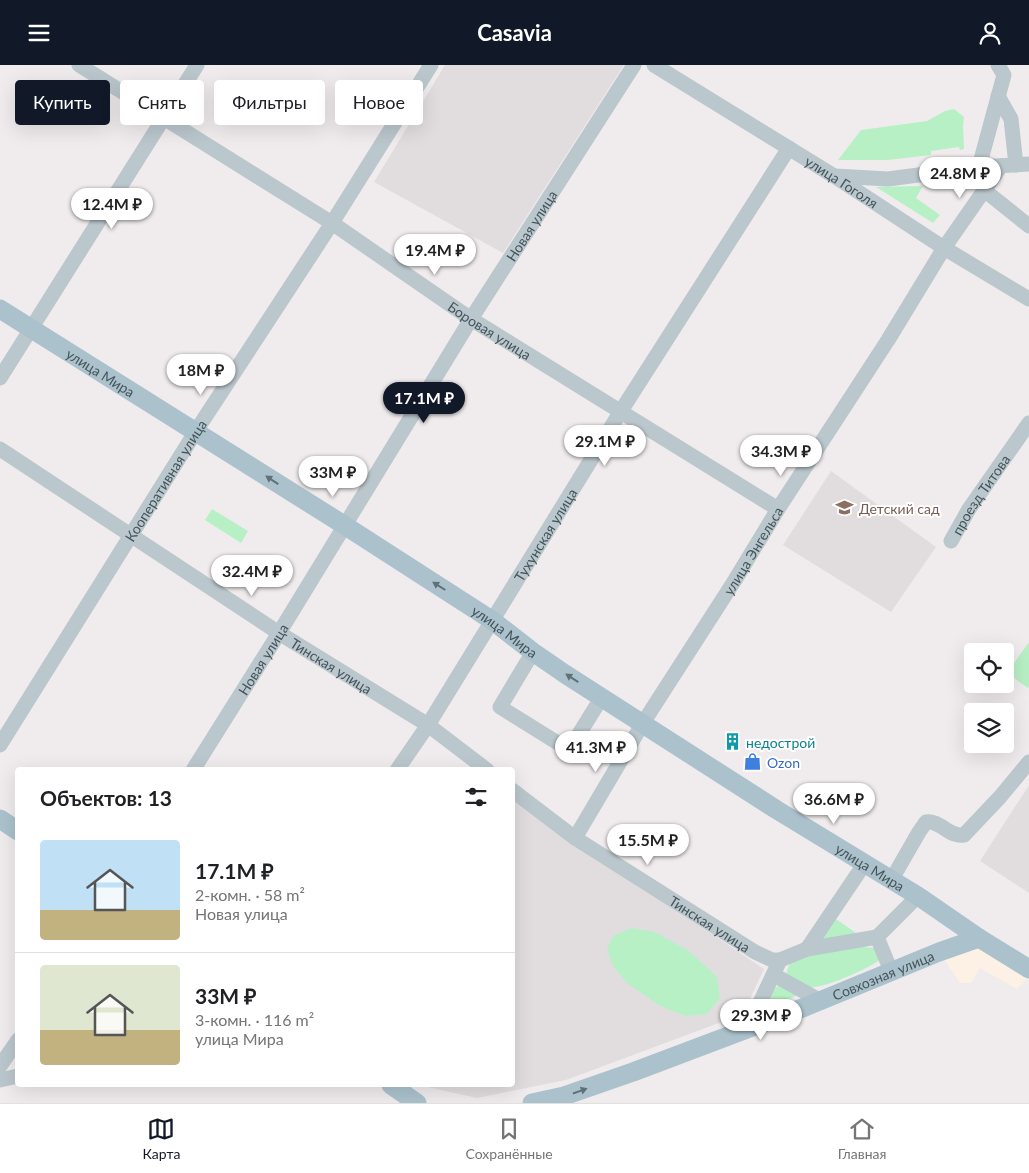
<!DOCTYPE html>
<html lang="ru">
<head>
<meta charset="utf-8">
<style>
	:root { --surface:#fff; --page:#f6f6f6; --text:#202124; --muted:#757577; --line:#e0e0e0; --accent:#111827 }
	body { margin:0; font-family:Lato,sans-serif; background:var(--page); color:var(--text); height:100vh; display:flex; flex-direction:column; font-size:19px; white-space:nowrap }
	* { box-sizing:border-box; margin:0 }
	p { font-size:16px; color:var(--muted) }
	.icon { flex:none; width:28px; height:28px; fill:none; stroke:currentColor; stroke-width:2; stroke-linecap:round; stroke-linejoin:round }
	.map { position:relative; flex:1; overflow:hidden }
	.drawer { position:absolute; left:15px; top:702px; width:500px; height:320px; display:flex; flex-direction:column; background:var(--surface); border-radius:5px; box-shadow:0 5px 20px #0002 }
	.drawer>* { flex:none }
	.hud { position:absolute; left:15px; top:15px; width:500px; height:45px; display:flex; gap:10px }
	.buttons { position:absolute; left:964px; top:578px; display:grid; gap:10px }
	.buttons a { display:grid; place-items:center; width:50px; height:50px; border-radius:5px; background:var(--surface); box-shadow:0 5px 20px #0002; font-size:25px }
	.price { position:absolute; translate:-50% -42px; padding:0 11px; border-radius:18px; background:#fff; color:#222; font-size:16px; line-height:32px; filter:drop-shadow(0 1px 2px #0008) }
	.price::after { content:''; position:absolute; left:50%; top:30px; width:15px; height:11px; margin-left:-8px; background:inherit; clip-path:polygon(0 0,100% 0,50% 100%) }
	.price.active { background:var(--accent); color:#fff }
	ul { padding:0; list-style:none }
	li { display:flex; align-items:center; gap:15px; height:125px; padding:0 25px }
	li+li { border-top:1px solid var(--line) }
	li span { display:grid; place-items:center; flex:none; width:140px; height:100px; border-radius:5px; color:#555 }
	li>.icon { margin-inline-start:auto }
	span .icon { width:60px; height:60px; fill:#fffc; stroke-width:1 }
	li b { font-size:21px }
	h2 { display:flex; justify-content:space-between; align-items:center; height:60px; padding:0 25px; font-size:21px }
	.tag { padding:0 18px; border-radius:5px; background:var(--surface); box-shadow:0 5px 20px #0002; font-size:18px; line-height:45px }
	.tag.active { background:var(--accent); color:#fff }
	header { display:flex; justify-content:space-between; align-items:center; height:65px; padding:0 25px; background:var(--accent); color:#fff; font-size:22px; font-weight:700 }
	.tabs { display:flex; justify-content:space-around; align-items:center; height:70px; border-top:1px solid var(--line); background:var(--surface); font-size:14px; color:var(--muted) }
	.tabs a { display:grid; justify-items:center; gap:2px }
	.tabs .active { color:var(--accent) }
	.map>svg:first-child { display:block }
	.commercial { fill:#fcf1e4 }
	.education { fill:#e1dddf }
	.green { fill:#b8f0c5 }
	.lines { fill:none; stroke-linecap:round; stroke-linejoin:round }
	.minor { stroke:#bac7cd; stroke-width:15 }
	.major { stroke:#abc2cd; stroke-width:19 }
	.oneway { fill:#5e7078 }
	.labels { text-anchor:middle; dominant-baseline:central; stroke-width:4; stroke-linejoin:round; paint-order:stroke }
	.street-label { font-size:14px; fill:#44545b; stroke:#fff }
	.education-label { font-size:14px; fill:#785e54; stroke:#fff; text-anchor:start }
	.culture-label { font-size:14px; fill:#0d838f; stroke:#fff; text-anchor:start }
	.shop-label { font-size:14px; fill:#366cbe; stroke:#fff; text-anchor:start }
</style>
</head>
<body>
<header><svg class="icon" aria-label="menu" viewBox="0 0 24 24"><path d="M4 6h16M4 12h16M4 18h16"/></svg>Casavia<svg class="icon" aria-label="person" viewBox="0 0 24 24"><circle cx="12" cy="8" r="4"/><path d="M4 21q1-7 8-7t8 7"/></svg></header>
<div class="map">
<svg width="1029" height="1038" viewBox="0 0 1029 1038">
	<rect width="100%" height="100%" fill="#f0eced"/>
	<path class="commercial" d="M979 873 1029 911 1017 924 980 903 971 918H960L939 887Z"/>
	<path class="education" d="M445 0H624L503 188 374 117Z
		M831 406 936 482 891 547 783 480Z
		M1029 720V828L980 796Z
		M513 735 764 904 743 949 566 1015 477 1033 418 1020H512Z"/>
	<path class="green" d="M954 44 964 52 963 61 964 84 960 85 959 82 931 86V90L888 95H838L861 65 927 56 945 46Z
		M923 121 916 133 940 150 933 158 876 122Z
		M212 444 248 466 241 478 205 455Z
		M1029 577V621L1028 623 1007 608Z
		M836 854 859 870 813 879 826 868Z
		M632 863 655 867 689 886 717 912 720 933 707 949 685 951 660 941 627 918 612 900 607 883 614 870Z
		M851 881 875 883 881 894C870 903 820 926 807 922 800 920 792 913 786 909L789 900 801 891Z
		M782 919 800 929 785 936 769 941C767 928 772 924 782 919Z"/>
	<g class="lines">
		<g class="minor">
			<path id="s1" d="M79 0 332 158 471 254 778 444"/>
			<path id="s2" d="M654 0 834 111 944 183 1029 234"/>
			<path d="M998 31 1011 54 1016 100"/>
			<path d="M979 102 1004 10 998 0"/>
			<path d="M835 111 888 114 979 102 1029 99"/>
			<path d="M984 125 1029 161"/>
			<path d="M0 313 197 0"/>
			<path id="s3" d="M0 384 279 568 428 660 487 705"/>
			<path id="s4" d="M951 476 969 444 1029 358"/>
			<path d="M533 587 500 642 569 685 602 632"/>
			<path id="s5" d="M0 680 196 366 332 158 431 0"/>
			<path id="s6" d="M193 705 279 568 471 254 634 0"/>
			<path id="s7" d="M397 705 428 660 621 346 789 83"/>
			<path id="s8" d="M512 725 575 773 755 887 772 895H780L807 884 877 872 918 831"/>
			<path id="s9" d="M575 773 643 658 735 515 778 444 888 275 944 183 1001 101"/>
			<path d="M892 814 919 767 926 757C940 755 950 773 964 770L1000 732 1029 697"/>
			<path d="M877 872 891 906"/>
			<path d="M807 884 865 798"/>
			<path d="M774 910 821 936"/>
			<path d="M748 963 780 895"/>
			<path d="M0 1001 18 975"/>
			<path d="M0 1015 18 1011"/>
		</g>
		<g class="major">
			<path id="s10" d="M0 244 344 460 493 556 533 587 565 609 777 745 918 831 979 873 1029 904"/>
			<path d="M0 754 18 766"/>
			<path d="M391 1020 417 1038"/>
			<path id="s11" d="M532 1038 564 1031 633 1007 805 942 939 887 979 873"/>
		</g>
	</g>
	<defs><path id="oneway-solid" d="M-6-.8H1V-3.2L6.5 0L1 3.2V.8H-6Z" transform="scale(1.25)"/></defs>
	<g class="oneway">
		<use href="#oneway-solid" transform="translate(272 415) rotate(-147)"/>
		<use href="#oneway-solid" transform="translate(439 521) rotate(-148)"/>
		<use href="#oneway-solid" transform="translate(572 613) rotate(-147)"/>
		<use href="#oneway-solid" transform="translate(580 1026) rotate(-19)"/>
	</g>
	<defs>
		<symbol id="school-bare" viewBox="-9 -9 18 18"><path d="M0-5L7-2L0 1L-7-2ZM-4 1L0 2.5L4 1V4Q0 6-4 4Z" fill="#8d6e63" stroke="#fff" stroke-width="2.5" paint-order="stroke"/></symbol>
		<symbol id="building-bare" viewBox="-9 -9 18 18"><path d="M-4-6H4V6H1V3H-1V6H-4ZM-2.5-4.3h1.7v1.8h-1.7ZM.8-4.3h1.7v1.8H.8ZM-2.5-1h1.7V.8h-1.7ZM.8-1h1.7V.8H.8Z" fill="#0f9aa8" stroke="#fff" stroke-width="2.5" paint-order="stroke"/></symbol>
		<symbol id="shop-bare" viewBox="-9 -9 18 18"><path d="M-5-2.5h2.3a2.7 3.5 0 0 1 5.4 0H5L5.5 6h-11ZM-1.5-2.5h3a1.5 2.3 0 0 0-3 0Z" fill="#3f7fe0" stroke="#fff" stroke-width="2.5" paint-order="stroke"/></symbol>
	</defs>
	<g fill-rule="evenodd">
		<use href="#school-bare" x="832" y="430" width="25" height="25"/>
		<use href="#building-bare" x="720" y="664" width="25" height="25"/>
		<use href="#shop-bare" x="740" y="684" width="25" height="25"/>
	</g>
	<g class="labels">
		<g class="street-label">
			<text stroke="none"><textPath href="#s2" startOffset="221">улица Гоголя</textPath></text>
			<text stroke="none"><textPath href="#s6" startOffset="641">Новая улица</textPath></text>
			<text stroke="none"><textPath href="#s1" startOffset="489">Боровая улица</textPath></text>
			<text stroke="none"><textPath href="#s10" startOffset="119">улица Мира</textPath></text>
			<text stroke="none"><textPath href="#s5" startOffset="312">Кооперативная улица</textPath></text>
			<text stroke="none"><textPath href="#s4" startOffset="55">проезд Титова</textPath></text>
			<text stroke="none"><textPath href="#s7" startOffset="278">Тухунская улица</textPath></text>
			<text stroke="none"><textPath href="#s9" startOffset="338">улица Энгельса</textPath></text>
			<text stroke="none"><textPath href="#s10" startOffset="599">улица Мира</textPath></text>
			<text stroke="none"><textPath href="#s6" startOffset="131">Новая улица</textPath></text>
			<text stroke="none"><textPath href="#s3" startOffset="396">Тинская улица</textPath></text>
			<text stroke="none"><textPath href="#s10" startOffset="1034">улица Мира</textPath></text>
			<text stroke="none"><textPath href="#s8" startOffset="239">Тинская улица</textPath></text>
			<text stroke="none"><textPath href="#s11" startOffset="374">Совхозная улица</textPath></text>
		</g>
		<g class="education-label">
			<text x="859" y="443">Детский сад</text>
		</g>
		<g class="culture-label">
			<text x="746" y="677">недострой</text>
		</g>
		<g class="shop-label">
			<text x="767" y="697">Ozon</text>
		</g>
	</g>
</svg>
<div class="buttons">
<a><svg class="icon" aria-label="locate" viewBox="0 0 24 24"><circle cx="12" cy="12" r="6"/><path d="M12 2v4M12 18v4M2 12h4M18 12h4"/></svg></a>
<a><svg class="icon" aria-label="layers" viewBox="0 0 24 24"><path d="M12 4l9 5-9 5-9-5zM3 14l9 5 9-5"/></svg></a>
</div>
<b class="price" style="left:960px;top:134px">24.8M ₽</b>
<b class="price" style="left:112px;top:165px">12.4M ₽</b>
<b class="price" style="left:435px;top:211px">19.4M ₽</b>
<b class="price" style="left:201px;top:331px">18M ₽</b>
<b class="price active" style="left:424px;top:359px">17.1M ₽</b>
<b class="price" style="left:605px;top:402px">29.1M ₽</b>
<b class="price" style="left:781px;top:412px">34.3M ₽</b>
<b class="price" style="left:333px;top:433px">33M ₽</b>
<b class="price" style="left:252px;top:532px">32.4M ₽</b>
<b class="price" style="left:596px;top:708px">41.3M ₽</b>
<b class="price" style="left:834px;top:760px">36.6M ₽</b>
<b class="price" style="left:648px;top:801px">15.5M ₽</b>
<b class="price" style="left:761px;top:976px">29.3M ₽</b>
<div class="hud">
<a class="tag active">Купить</a>
<a class="tag">Снять</a>
<a class="tag">Фильтры</a>
<a class="tag">Новое</a>
</div>
<section class="drawer">
<h2>Объектов: 13<svg class="icon" aria-label="filters" viewBox="0 0 24 24"><path d="M4 7h16M4 17h16"/><circle cx="9" cy="7" r="2"/><circle cx="15" cy="17" r="2"/></svg></h2>
<ul>
<li><span style="background:linear-gradient(#bfe0f5 70%,#c2b280 0)"><svg class="icon" aria-label="home" viewBox="0 0 24 24"><path d="M3 11l9-7 9 7M6 9v11h12V9"/></svg></span><div><b>17.1M ₽</b><p>2-комн. · 58 m²</p><p>Новая улица</p></div></li>
<li><span style="background:linear-gradient(#dfe7d0 65%,#c2b280 0)"><svg class="icon" aria-label="home" viewBox="0 0 24 24"><path d="M3 11l9-7 9 7M6 9v11h12V9"/></svg></span><div><b>33M ₽</b><p>3-комн. · 116 m²</p><p>улица Мира</p></div></li>
</ul>
</section>
</div>
<nav class="tabs">
<a class="active"><svg class="icon" aria-label="map" viewBox="0 0 24 24"><path d="M3 6l6-2 6 2 6-2v14l-6 2-6-2-6 2zM9 4v14M15 6v14"/></svg>Карта</a>
<a><svg class="icon" aria-label="saved" viewBox="0 0 24 24"><path d="M7 4h10v16l-5-4-5 4z"/></svg>Сохранённые</a>
<a><svg class="icon" aria-label="home" viewBox="0 0 24 24"><path d="M3 11l9-7 9 7M6 9v11h12V9"/></svg>Главная</a>
</nav>
</body>
</html>
